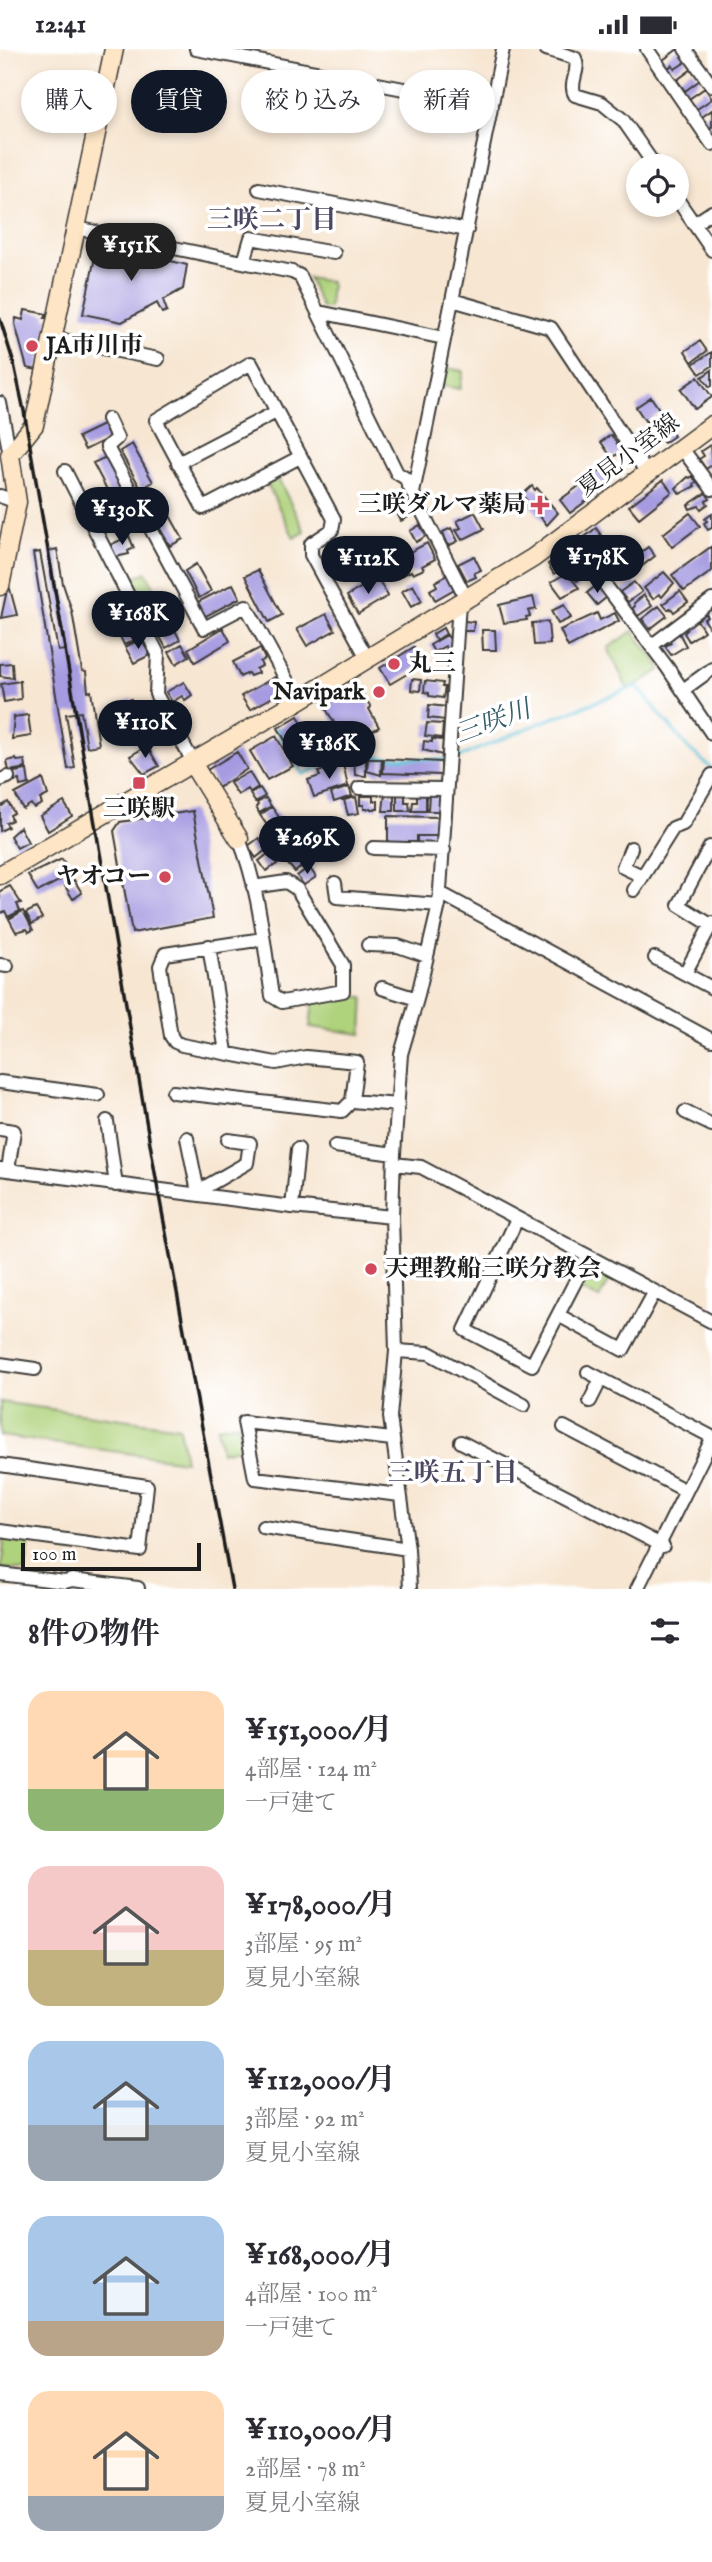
<!DOCTYPE html>
<html lang="ja">
<head>
<meta charset="utf-8">
<style>
	:root { --surface:#fff; --page:#f2f2f3; --text:#2b2b33; --muted:#7c7c81; --accent:#111827 }
	body { margin:0; font-family:"IM FELL English","Noto Serif JP",serif; background:var(--page); color:var(--text); height:100vh; display:flex; flex-direction:column; font-size:26px; white-space:nowrap }
	* { box-sizing:border-box; margin:0 }
	p { font-size:23px; color:var(--muted) }
	.icon { flex:none; width:38px; height:38px; fill:none; stroke:currentColor; stroke-width:2; stroke-linecap:round; stroke-linejoin:round }
	.map { position:relative; height:1540px; overflow:hidden }
	.sheet { display:flex; flex-direction:column; background:var(--surface); flex:1 }
	.sheet>* { flex:none }
	.guide { position:absolute; left:21px; top:21px; width:670px; height:63px; display:flex; gap:14px }
	.tools { position:absolute; left:626px; top:105px; display:grid; gap:14px }
	.tools a { display:grid; place-items:center; width:63px; height:63px; border-radius:50%; background:var(--surface); box-shadow:0 4px 10px #0003; font-size:35px }
	.scale { position:absolute; left:21px; bottom:18px; width:180px; box-sizing:border-box; padding-left:7px; border:4px solid #1c1c1c; border-top:0; font-size:19px; line-height:24px; white-space:nowrap; color:#1c1c1c; -webkit-text-stroke:5px #fff; paint-order:stroke }
	.price { position:absolute; translate:-50% -60px; padding:0 16px; border-radius:24px; background:var(--accent); color:#fff; font-size:23px; line-height:46px; filter:drop-shadow(0 2px 4px #0008) }
	.price::after { content:''; position:absolute; left:50%; top:42px; width:21px; height:16px; margin-left:-10px; background:inherit; clip-path:polygon(0 0,100% 0,50% 100%) }
	.price.current { background:#222; color:#fff }
	ul { padding:0; list-style:none }
	li { display:flex; align-items:center; gap:21px; height:175px; padding:0 28px }
	li span { display:grid; place-items:center; flex:none; width:196px; height:140px; border-radius:21px; color:#555 }
	li>.icon { margin-inline-start:auto }
	span .icon { width:84px; height:84px; fill:#fffc; stroke-width:1 }
	li b { font-size:30px }
	h2 { display:flex; justify-content:space-between; align-items:center; height:84px; padding:0 28px; font-size:30px }
	.chip { padding:0 24px; border-radius:32px; background:var(--surface); box-shadow:0 4px 10px #0003; font-size:24px; line-height:63px }
	.chip.current { background:var(--accent); color:#fff }
	.status { display:flex; justify-content:space-between; align-items:center; height:49px; padding:0 35px; background:var(--surface); direction:ltr }
	.status svg { height:19px; fill:currentColor }
	.map>svg:first-child { display:block }
	.green { fill:#afd27b; stroke:#66774c; stroke-width:2 }
	.lines { fill:none; stroke-linecap:round; stroke-linejoin:round }
	.stream { stroke:#5abed8; stroke-width:3.5 }
	.building { fill:#a69be1 }
	.street-casing { stroke:#3d3a37; stroke-width:16 }
	.secondary-casing { stroke:#3d3a37; stroke-width:21 }
	.street { stroke:#fff; stroke-width:12 }
	.secondary { stroke:#fde5c5; stroke-width:18 }
	.rail { stroke:#1c1c1c; stroke-width:3.5 }
	.poi-dot { fill:#d1495b; stroke:#fff; stroke-width:2.5 }
	.labels { text-anchor:middle; dominant-baseline:central; stroke-width:7; stroke-linejoin:round; paint-order:stroke }
	.poi-label { font-size:24px; font-weight:bold; fill:#1c1c1c; stroke:#fff; text-anchor:start }
	.street-label { font-size:24px; fill:#1c1c1c; stroke:#fff }
	.neighbourhood-label { font-size:26px; font-weight:bold; fill:#4c4861; stroke:#fff }
	.water-label { font-size:26px; font-style:italic; fill:#355d67; stroke:#fff }
</style>
</head>
<body>
<div class="status"><b>12:41</b><svg viewBox="0 0 49 12"><path d="M0 12V9h3v3zM5 12V6h3v6zM10 12V3h3v9zM15 12V0h3v12zM26 1h20v11H26zM47 4h2v5h-2z"/></svg></div>
<div class="map">
<svg width="712" height="1540" viewBox="0 0 712 1540">
	<rect width="100%" height="100%" fill="#fff"/>
	<filter id="ink" filterUnits="userSpaceOnUse"><feTurbulence type="fractalNoise" baseFrequency=".0143" numOctaves="2"/><feDisplacementMap in="SourceGraphic" scale="14" xChannelSelector="R" yChannelSelector="G"/><feConvolveMatrix kernelMatrix="1 2 1 2 8 2 1 2 1" color-interpolation-filters="sRGB"/></filter>
	<filter id="wash" filterUnits="userSpaceOnUse"><feTurbulence type="fractalNoise" baseFrequency=".00686" numOctaves="4" result="noise"/><feDisplacementMap in="SourceGraphic" scale="28" xChannelSelector="R" yChannelSelector="G"/><feGaussianBlur stdDeviation="1.57" result="paint"/><feColorMatrix in="noise" values="0 0 0 0 0 0 0 0 0 0 0 0 0 0 0 0 0 1.4 0 .05"/><feComposite in="paint" operator="in"/></filter>
	<g filter="url(#wash)">
		<rect width="100%" height="100%" fill="#f7e6d2"/>
		<path class="green" d="M308 229 331 233 329 259H322Z
			M447 319 463 322 460 340 439 336 442 322Z
			M278 429 305 483 294 489 267 435Z
			M146 523 166 560 149 570 128 532Z
			M633 582 662 620 640 634 627 639 608 599Z
			M346 947 364 948 362 985 310 978 313 952Z
			M600 1221 611 1227 599 1250 579 1240 587 1224Z
			M0 1353 179 1378 185 1412 0 1387Z
			M238 1374 242 1398 221 1403 217 1378Z
			M5 1486 30 1490 25 1522 1 1519Z"/>
		<g class="lines">
			<path class="stream" d="M276 679 303 725 348 707 442 711 457 709 540 674 637 637 688 699 710 718"/>
		</g>
		<g id="blocks">
			<path class="building" d="M678 0 687 12 675 20 672 16 668 19 663 11Z
				M692 20 700 31 685 42 677 31Z
				M705 39 712 50 697 60 689 50Z
				M712 61V78L710 79 702 68Z
				M98 194 167 208V211L187 216 183 240 163 251 167 262 162 264 157 254 122 273 83 265Z
				M25 261 47 265 45 269H49L38 321 27 319 15 275 16 269 23 271Z
				M700 292 707 302 692 313 685 302Z
				M712 303V317L700 325 693 315Z
				M712 321V337L710 338 702 328Z
				M698 328 712 348 695 360 681 340Z
				M651 348 661 363 646 373 636 358Z
				M664 373 674 387 664 394 653 381Z
				M105 375 111 388 85 401 78 388Z
				M611 386 622 402 612 409 601 393Z
				M132 395 153 433 141 440 120 402Z
				M710 396 712 416 706 420 699 410 704 407 701 402Z
				M106 408 127 448 114 454 93 414Z
				M602 420 612 433 570 464 560 451Z
				M692 427 697 433 694 435 695 437 680 445 676 439 688 428 690 429Z
				M663 431 672 443 639 469 629 457Z
				M532 437 535 441 537 439 558 464 547 476 522 446Z
				M706 444 710 450 706 452 708 455 701 460 699 457 690 460 688 456Z
				M411 455 416 464 401 472 396 462Z
				M130 456 137 471 130 474 128 471 123 474 117 462Z
				M475 463 484 480 462 491 456 481 461 479 457 472Z
				M690 464 700 477 672 498 663 485Z
				M169 465 183 490 170 497 156 473Z
				M712 465V479L708 481 704 474 707 472 705 470Z
				M420 476 426 487 416 493 410 482Z
				M451 479 458 492 448 497 443 483Z
				M596 479 601 486 586 498 581 491Z
				M129 487 134 499 128 502 129 505 115 508 110 496Z
				M392 492 397 499 392 501 394 505 388 508 382 498Z
				M427 494 435 510 422 517 424 520 413 525 411 522 403 526 395 511Z
				M608 496 623 514 610 524 596 506Z
				M712 497V522L684 542 672 526Z
				M648 498 655 507 642 517 635 508Z
				M570 499 581 515 573 521 569 515 554 525 548 515Z
				M57 500 63 535 72 562 82 622 86 623 88 643 91 642 99 696 87 698 81 663 66 665 75 719 68 720 33 504 40 503 58 602 66 601 49 502Z
				M474 507 481 521 474 524 476 528 467 532 458 515Z
				M196 515 211 542 199 549 185 522Z
				M581 518 586 525 577 532 571 525Z
				M258 521 282 566 269 573 245 527Z
				M664 523 674 534 662 548 659 545 653 550 644 539Z
				M567 524 579 539 562 548 551 533Z
				M449 525 456 539 435 551 430 541 437 537 435 533Z
				M377 529 388 547 358 565 347 547Z
				M634 533 642 543 628 553 620 543Z
				M233 535 240 549 204 568 196 554Z
				M413 536 422 552 411 558 402 542Z
				M597 536 607 548 597 556 587 544Z
				M10 540 17 566 1 569 7 541Z
				M680 542 688 553 674 563 671 559 668 561 663 555Z
				M644 546 652 557 638 567 632 560 635 557 634 554Z
				M533 548 536 560 528 562 530 567 526 568 527 571 504 574 499 556Z
				M564 556 571 569 558 575 551 562Z
				M659 557 667 567 650 580 642 570Z
				M712 559V576L709 578 704 570 708 568 705 564Z
				M166 564 172 575 156 584 150 573Z
				M597 564 600 571 615 564 619 572 568 598 560 581Z
				M326 565 335 581 307 597 297 580Z
				M123 568 124 570 129 568 133 577 118 584 113 573Z
				M697 571 704 582 689 592 684 584 687 581 685 578Z
				M464 572 474 573 473 582H464Z
				M548 573 550 595 534 596 532 574Z
				M136 578 141 588 124 596 119 585Z
				M223 579 230 592 195 613 188 600Z
				M443 579 446 585 436 591 433 585Z
				M175 581 180 591 166 599 160 588Z
				M482 581H495L496 601H483Z
				M679 584 686 597 671 606 665 597 671 594 669 590Z
				M447 586 454 597 447 601 445 597 434 603 430 596Z
				M141 590 150 606 134 614 125 598Z
				M182 595 189 607 176 615 169 603Z
				M414 598 424 615 390 635 380 619Z
				M260 599 265 610 260 613 262 617 256 620 258 624 250 627 248 624 240 628 233 613Z
				M12 614 13 629 0 627V615Z
				M275 628 283 642 250 661 241 647Z
				M412 630 421 631 420 642 411 641Z
				M20 632 21 650 4 653 1 635Z
				M425 632 443 634 442 638H445L443 649 429 647V644L424 643Z
				M184 633 192 646 185 651 182 647 172 653 166 643Z
				M355 634 371 658 369 660 379 678 347 696 322 653Z
				M131 650 136 658 126 663 122 654Z
				M429 656 447 658 445 671 428 669Z
				M147 660 152 673 137 679 133 670 141 666 140 663Z
				M28 666 31 687 12 690 14 668Z
				M298 667 320 705 300 717 278 679Z
				M427 674 443 675 442 689 425 687Z
				M276 687 293 717 267 731 250 702Z
				M432 690 443 691 442 706 423 701 424 692 432 693Z
				M147 697 159 717 144 725 130 707Z
				M237 703 247 720 218 739 207 721Z
				M354 709 366 710V727L355 726Z
				M16 710 17 712 25 711 26 719 9 722 7 712Z
				M368 710H382L381 726 367 722Z
				M384 710 441 713V726L383 724Z
				M343 715 348 737 314 748 308 731 320 727 318 723Z
				M27 721 29 735 20 737 19 731 15 732 14 723Z
				M249 723 258 738 250 743 248 740 238 746 230 734Z
				M43 730 48 746 40 750 42 755 34 759 31 755 23 760 15 745Z
				M349 738 352 747 334 753 331 744Z
				M260 739 265 747 255 753 250 745Z
				M385 744H394V762H383Z
				M397 745H405V753H409L410 762H397Z
				M417 745H426V762H412L413 753H417Z
				M429 745H440V762H428Z
				M360 747H373V752H378V760H364V756H360Z
				M356 748 359 764 348 766 344 751Z
				M266 749 271 757 259 764 256 758 258 756 257 754Z
				M8 753 14 764 10 766 12 771 6 774 8 778 0 782V754L2 757Z
				M64 753 72 767 48 782 40 767Z
				M272 758 281 771 269 779 260 766Z
				M193 762 213 869 132 884 114 782 120 773Z
				M388 767 439 768V787H417V793H388Z
				M20 778 28 793 17 799 10 787Z
				M259 789 267 800 256 809 248 797Z
				M289 792 296 801 285 810 278 800Z
				M269 804 277 815 266 822 259 812Z
				M298 804 306 814 295 823 287 814Z
				M62 810 70 826 38 843 28 826Z
				M309 818 316 828 304 836 297 827Z
				M74 831 82 844 73 850 65 837Z
				M10 837 21 854 17 855 20 862 8 868 5 862 1 864 0 861V842Z
				M36 859 42 869 32 875 26 864Z
				M23 862 33 881 29 883 27 880 16 883 9 870Z"/>
		</g>
	</g>
	<g filter="url(#ink)">
		<use href="#blocks" fill-opacity="0" stroke="#3d3a37" stroke-width="2"/>
		<g class="lines">
			<defs>
				<path id="street" d="M196 0 492 57
					M546 0 575 9C581 22 568 34 575 46L602 54 623 71 655 117
					M647 0 712 95
					M685 0 712 37
					M259 140 467 181
					M677 150 712 201
					M694 175 712 163
					M76 179 292 223 300 227 397 424 405 429 466 549
					M244 213 251 189 334 204
					M452 251 551 279 647 424
					M319 263 444 289
					M53 289 158 310
					M0 354 10 406
					M108 370 117 389 107 398 204 579 246 557 298 652
					M681 398 712 440
					M300 408 203 459 156 371 251 314 334 470 332 481 311 495V506L367 609
					M178 414 276 363
					M65 422 158 605 156 645 193 713
					M413 444 503 0
					M0 447 17 453
					M566 484 667 618 712 685
					M651 597 712 551
					M683 641 712 620
					M0 731 8 728
					M359 739 446 740
					M239 790C259 838 264 896 272 947L282 953 343 942V916L297 840 286 833 253 838
					M373 799 444 801
					M631 799 623 818 642 827
					M335 834 337 848 439 856
					M634 841 673 779 683 775 712 726
					M440 844 712 991
					M711 876 679 856 710 798 712 800
					M368 896 398 897 427 907
					M209 897 226 1003
					M655 909 712 939
					M0 916 7 917
					M685 924 712 874
					M382 939 417 950
					M0 1033 98 1046
					M173 1043 342 1062 352 1052 357 1013 306 1008 276 1014 182 996 175 993 171 987 160 917 165 905 263 890
					M352 1052 398 1056
					M685 1063 712 1076
					M107 1072 116 1136
					M0 1080 14 1082 8 1121
					M187 1089 198 1143
					M335 1097 394 1105
					M394 1115 421 1118 712 1273
					M0 1120 292 1158 392 1168
					M193 1145 247 1114 250 1094 228 1091
					M292 1158 298 1100
					M517 1170 465 1281 532 1316 588 1208
					M558 1266 623 1301 654 1244
					M396 1302 429 1304 524 1356
					M0 1315 35 1320
					M588 1323 712 1388
					M590 1352 601 1330
					M564 1378 686 1442
					M392 1390 244 1373 255 1429 400 1446
					M461 1393 663 1497
					M0 1416 147 1437 140 1501 0 1482
					M263 1478 408 1500
					M0 1525 65 1533 72 1531 138 1539
					M410 1540 408 1500 390 1368 396 1302 392 1168 394 1105 401 1005 417 950 439 856 459 554
					M637 1540 712 1390"/>
				<path id="secondary" d="M0 537 17 453 10 406 34 376 114 0
					M192 714 239 790
					M0 826 298 652 533 509 712 376"/>
			</defs>
			<use href="#street" class="street-casing"/>
			<use href="#secondary" class="secondary-casing"/>
			<use href="#street" class="street"/>
			<use href="#secondary" class="secondary"/>
			<path class="rail" d="M0 270 14 315 24 362 158 1141 232 1540"/>
		</g>
	</g>
	<g class="poi-dot">
		<circle cx="32" cy="297" r="7"/>
		<path d="M536.5 445.5h7v7h7v7h-7v7h-7v-7h-7v-7h7z"/>
		<circle cx="394" cy="615" r="7"/>
		<circle cx="379" cy="643" r="7"/>
		<rect x="132" y="727" width="14" height="14" rx="3.5"/>
		<circle cx="165" cy="828" r="7"/>
		<circle cx="371" cy="1220" r="7"/>
	</g>
	<g class="labels">
		<g class="poi-label">
			<text x="46" y="297">JA市川市</text>
			<text x="526" y="456" text-anchor="end">三咲ダルマ薬局</text>
			<text x="408" y="615">丸三</text>
			<text x="365" y="643" text-anchor="end">Navipark</text>
			<text x="139" y="760" text-anchor="middle">三咲駅</text>
			<text x="151" y="828" text-anchor="end">ヤオコー</text>
			<text x="385" y="1220">天理教船三咲分教会</text>
		</g>
		<g class="street-label">
			<text transform="translate(629 407) rotate(-37)">夏見小室線</text>
		</g>
		<g class="neighbourhood-label">
			<text x="272" y="171">三咲二丁目</text>
			<text x="453" y="1424">三咲五丁目</text>
		</g>
		<g class="water-label">
			<text transform="translate(493 673) rotate(-20)">三咲川</text>
		</g>
	</g>
</svg>
<div class="tools">
<a><svg class="icon" aria-label="locate" viewBox="0 0 24 24"><circle cx="12" cy="12" r="6"/><path d="M12 2v4M12 18v4M2 12h4M18 12h4"/></svg></a>
</div>
<div class="scale">100 m</div>
<b class="price current" style="left:131px;top:234px">¥151K</b>
<b class="price" style="left:122px;top:498px">¥130K</b>
<b class="price" style="left:597px;top:546px">¥178K</b>
<b class="price" style="left:368px;top:547px">¥112K</b>
<b class="price" style="left:138px;top:602px">¥168K</b>
<b class="price" style="left:145px;top:711px">¥110K</b>
<b class="price" style="left:329px;top:732px">¥186K</b>
<b class="price" style="left:307px;top:827px">¥269K</b>
<div class="guide">
<a class="chip">購入</a>
<a class="chip current">賃貸</a>
<a class="chip">絞り込み</a>
<a class="chip">新着</a>
</div>
</div>
<section class="sheet">
<h2>8件の物件<svg class="icon" aria-label="filters" viewBox="0 0 24 24"><path d="M4 7h16M4 17h16"/><circle cx="9" cy="7" r="2"/><circle cx="15" cy="17" r="2"/></svg></h2>
<ul>
<li><span style="background:linear-gradient(#ffd9b3 70%,#8fb573 0)"><svg class="icon" aria-label="home" viewBox="0 0 24 24"><path d="M3 11l9-7 9 7M6 9v11h12V9"/></svg></span><div><b>¥151,000/月</b><p>4部屋 · 124 m²</p><p>一戸建て</p></div></li>
<li><span style="background:linear-gradient(#f6c9c9 60%,#c2b280 0)"><svg class="icon" aria-label="home" viewBox="0 0 24 24"><path d="M3 11l9-7 9 7M6 9v11h12V9"/></svg></span><div><b>¥178,000/月</b><p>3部屋 · 95 m²</p><p>夏見小室線</p></div></li>
<li><span style="background:linear-gradient(#a9c7e8 60%,#9aa5b1 0)"><svg class="icon" aria-label="home" viewBox="0 0 24 24"><path d="M3 11l9-7 9 7M6 9v11h12V9"/></svg></span><div><b>¥112,000/月</b><p>3部屋 · 92 m²</p><p>夏見小室線</p></div></li>
<li><span style="background:linear-gradient(#a9c7e8 75%,#b9a48a 0)"><svg class="icon" aria-label="home" viewBox="0 0 24 24"><path d="M3 11l9-7 9 7M6 9v11h12V9"/></svg></span><div><b>¥168,000/月</b><p>4部屋 · 100 m²</p><p>一戸建て</p></div></li>
<li><span style="background:linear-gradient(#ffd9b3 75%,#9aa5b1 0)"><svg class="icon" aria-label="home" viewBox="0 0 24 24"><path d="M3 11l9-7 9 7M6 9v11h12V9"/></svg></span><div><b>¥110,000/月</b><p>2部屋 · 78 m²</p><p>夏見小室線</p></div></li>
</ul>
</section>
</body>
</html>
